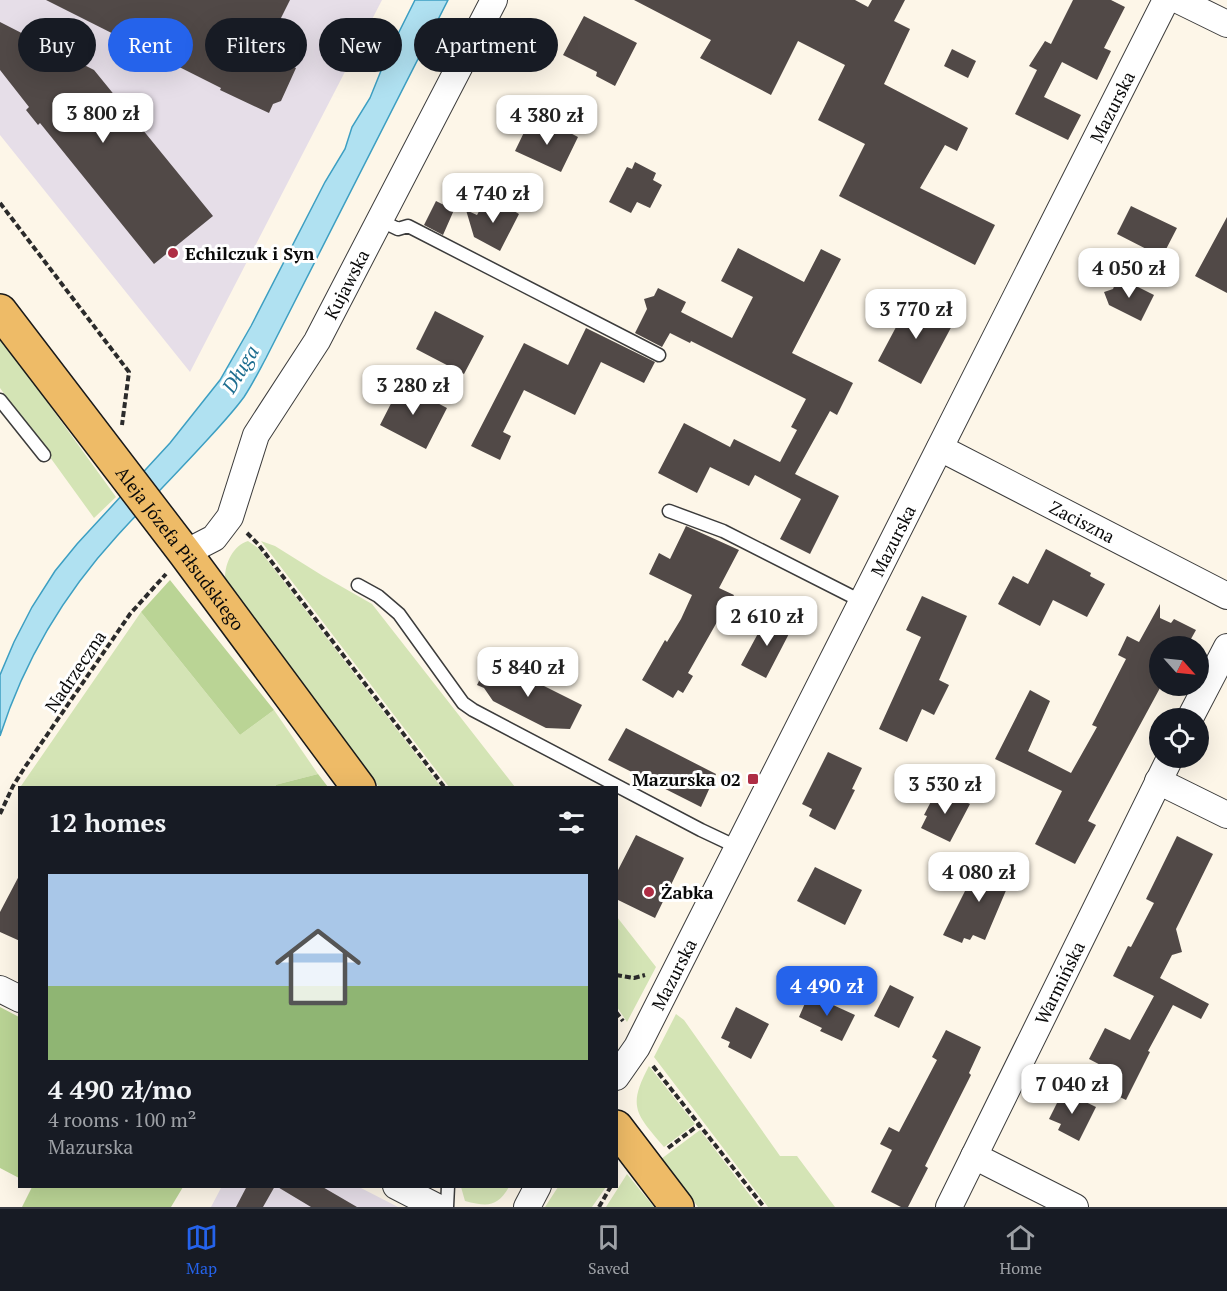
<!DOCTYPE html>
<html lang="en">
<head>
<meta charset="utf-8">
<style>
	:root { --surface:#171b24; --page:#242831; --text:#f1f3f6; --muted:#9ea1a6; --line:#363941; --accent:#2563eb }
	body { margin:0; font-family:"PT Serif",serif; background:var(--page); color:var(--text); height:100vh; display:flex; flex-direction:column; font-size:22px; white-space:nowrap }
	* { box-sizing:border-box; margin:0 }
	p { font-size:20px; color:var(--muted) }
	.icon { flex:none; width:33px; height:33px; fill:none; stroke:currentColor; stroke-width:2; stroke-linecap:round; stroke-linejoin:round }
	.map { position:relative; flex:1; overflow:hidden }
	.sheet { position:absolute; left:18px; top:786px; width:600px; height:402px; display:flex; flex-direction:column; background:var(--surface); border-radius:0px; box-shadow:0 6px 24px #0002 }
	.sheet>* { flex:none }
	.banner { position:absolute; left:18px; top:18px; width:600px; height:54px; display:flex; gap:12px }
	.needle { width:39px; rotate:117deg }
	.tools { position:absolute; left:1149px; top:636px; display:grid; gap:12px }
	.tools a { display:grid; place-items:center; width:60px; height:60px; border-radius:50%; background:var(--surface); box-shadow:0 6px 24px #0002; font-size:30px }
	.price { position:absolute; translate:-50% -51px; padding:0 14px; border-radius:12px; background:#fff; color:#222; font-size:20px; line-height:39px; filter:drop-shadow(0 2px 3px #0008) }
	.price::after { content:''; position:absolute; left:50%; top:36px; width:18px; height:14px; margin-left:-9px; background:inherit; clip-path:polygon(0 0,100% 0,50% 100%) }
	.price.selected { background:var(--accent); color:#fff }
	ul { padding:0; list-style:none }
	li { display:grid; align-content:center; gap:12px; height:318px; padding:0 30px }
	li+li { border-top:2px solid var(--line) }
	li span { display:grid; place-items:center; height:186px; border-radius:0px; color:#555 }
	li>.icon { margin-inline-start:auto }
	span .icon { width:108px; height:108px; fill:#fffc; stroke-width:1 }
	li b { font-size:26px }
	h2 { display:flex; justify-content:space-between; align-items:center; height:72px; padding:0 30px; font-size:26px }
	.tag { padding:0 21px; border-radius:27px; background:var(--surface); box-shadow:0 6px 24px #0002; font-size:21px; line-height:54px }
	.tag.selected { background:var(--accent); color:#fff }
	.menu { display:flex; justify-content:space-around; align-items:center; height:84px; border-top:2px solid var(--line); background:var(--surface); font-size:16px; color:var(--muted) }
	.menu a { display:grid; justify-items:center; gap:3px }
	.menu .selected { color:var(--accent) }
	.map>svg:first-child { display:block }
	.industrial { fill:#e6dee8 }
	.green { fill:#d4e4b5 }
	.forest { fill:#bad495 }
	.water { fill:#b0e1f1; stroke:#3d9fc2; stroke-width:1.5 }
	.building { fill:#514947 }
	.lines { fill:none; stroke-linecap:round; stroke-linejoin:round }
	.lane-casing { stroke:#3c3c3c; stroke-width:15 }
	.street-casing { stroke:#3c3c3c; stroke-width:28 }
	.primary-casing { stroke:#1a1a1a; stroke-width:36 }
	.path { stroke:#2b2b2b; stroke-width:4; stroke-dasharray:6 3; stroke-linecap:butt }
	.lane { stroke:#fff; stroke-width:12 }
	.street { stroke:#fff; stroke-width:26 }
	.primary { stroke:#eebb67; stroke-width:33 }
	.poi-dot { fill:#ae2d44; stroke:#fff; stroke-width:2 }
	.labels { text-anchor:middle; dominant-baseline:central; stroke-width:6; stroke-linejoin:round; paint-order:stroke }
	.street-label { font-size:18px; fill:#090909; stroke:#fff }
	.poi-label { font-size:18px; font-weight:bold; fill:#090909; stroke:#fff; text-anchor:start }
	.water-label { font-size:20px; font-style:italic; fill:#1e6e90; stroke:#fff }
</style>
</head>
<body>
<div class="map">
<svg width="1227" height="1207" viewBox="0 0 1227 1207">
	<rect width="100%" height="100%" fill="#fdf6e8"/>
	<path class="industrial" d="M0 0H382L190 372 0 135Z
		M222 1186 359 1187 398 1207H211Z"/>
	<path class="green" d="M0 337 116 497 94 518 0 388Z
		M248 541 258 548 441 787H379L227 590C221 573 229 547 248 541Z
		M261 541 275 546 323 576 372 604 515 787H449Z
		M141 612 240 735 274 710 318 774 275 785 277 788H25L21 786Z
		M617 917 656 967 627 1022 617 1007Z
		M676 1014 684 1020 780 1156H797L835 1207H768L654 1057Z
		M649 1066 695 1124 664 1147C636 1114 627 1107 649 1066Z
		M700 1130 759 1207H698L661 1159Z
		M627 1174 654 1207H606Z
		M461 1187V1186L509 1187C497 1207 488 1207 465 1201Z
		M558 1187V1186L606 1187 592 1207H545Z"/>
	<path class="forest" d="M170 580 274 710 240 735 141 612Z
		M318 774 328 787H277L275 785Z
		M0 1007 19 1017V1178L0 1168Z
		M32 1187V1186L183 1187 171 1207H22Z"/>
	<path class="water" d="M415 0H448L266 358C259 371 252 385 244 397 233 412 220 426 208 439 178 472 147 503 117 536 64 594 24 661 0 736V675L14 642 32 607 55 571 77 544 170 443 220 380 251 326 325 182 345 149 352 127 370 98 387 56Z"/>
	<path class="building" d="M46 0H290L264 52 296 68 281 101 273 104 269 113 220 90 221 88Z
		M634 0H855L868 7 872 0H905L894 21 910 29 884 84 968 128 957 151 945 145 920 188 995 225 975 265 839 196 865 144 818 120 845 65 798 41 771 95 700 58 711 40Z
		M1073 0H1111L1125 7 1104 48 1111 51 1097 80 1062 62 1044 97 1081 115 1068 140 1015 114 1037 70 1029 66 1045 41 1051 44Z
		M584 16 637 43 615 86 596 76 597 72 563 55Z
		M0 22 94 70 213 216 154 264 40 123 38 125 26 110 29 107 0 70Z
		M535 29 556 40 546 59 525 48Z
		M952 49 976 61 968 78 944 66Z
		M529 122 553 134 557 126 578 137 561 172 515 151Z
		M635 162 656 173 653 180 662 185 650 208 637 202 631 213 609 202 627 167 632 169Z
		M494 200 510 207 509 208 519 214 500 251 474 237 466 210 477 215 483 204Z
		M436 201 454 210 443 235 424 225Z
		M1131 206 1177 228 1162 257 1117 234Z
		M1227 217V293L1195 276Z
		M738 248 804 282 821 249 841 259 792 353 853 383 837 415 830 411 795 474 839 496 810 554 780 539 801 499 755 475 749 486 710 467 697 493 658 473 684 423 730 447 734 439 780 462 797 430 791 427 806 399 691 341 690 343 670 333 662 347 635 333 647 309 644 299 654 296 658 288 686 302 681 312 732 338 753 297 721 281Z
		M1118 277 1154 295 1141 321 1109 305 1104 292 1113 289Z
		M912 297 955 320 921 384 878 361Z
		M435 311 484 336 464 374 416 349Z
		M586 328 655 362 644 383 601 362 575 415 524 390 503 432 511 436 500 460 471 446 524 343 568 365Z
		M401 384 447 408 426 449 380 425Z
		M686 526 739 550 719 588 734 595 720 624 717 622 688 673 693 676 683 693 678 690 673 698 642 680 665 640 667 642 681 619 692 595 649 574 659 553 670 559Z
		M1046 549 1091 573 1090 576 1105 584 1087 617 1053 600 1040 626 998 604 1013 576 1028 584Z
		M922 596 967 616 939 680 949 685 934 715 922 709 907 742 879 729 921 637 906 630Z
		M1160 604V618L1171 623 1174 619 1196 630 1187 646H1160V688L1088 821 1096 825 1075 864 1035 844 1062 791 995 759 1030 690 1050 701 1028 751 1071 773 1097 727 1092 725 1126 659 1118 655 1127 636 1139 642Z
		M774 617 793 626 766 678 741 665 762 626 768 629Z
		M490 659 582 705 570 729 546 728 493 701 484 688 477 685Z
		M626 728 716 774 701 807 608 760Z
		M828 752 862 768 852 789 855 790 835 830 809 816 812 809 802 804Z
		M938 788 970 804 950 842 921 828 927 816 924 815Z
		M636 835 684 858 655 918 616 899V874Z
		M1177 836 1213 854 1176 929 1182 952 1172 955 1160 978 1209 1004 1201 1019 1173 1005 1148 1051 1150 1052 1126 1100 1101 1088 1110 1070 1089 1059 1105 1028 1130 1040 1154 996 1113 976 1128 946 1131 947 1154 903 1146 899Z
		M981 859 1013 874 985 940 973 935 970 940 964 938 962 943 943 935Z
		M815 867 862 890 845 925 797 901Z
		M20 874V941L0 932V912Z
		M890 985 914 997 899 1028 874 1016Z
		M809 994 855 1015 842 1041 820 1031 822 1028 799 1017Z
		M736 1007 769 1024 751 1059 728 1047 730 1042 721 1038Z
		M946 1030 981 1047 969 1073 971 1075 925 1166 928 1168 908 1207H901L871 1192 892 1150 880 1144 889 1127 899 1132 937 1060 932 1057Z
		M1063 1091 1096 1107 1079 1141 1058 1130 1061 1124 1049 1119Z
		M247 1186H275L263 1207H236Z
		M276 1186H321L357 1207H311Z"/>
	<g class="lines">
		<defs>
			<path id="lane" d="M379 220 398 229 408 226 659 355
				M0 400 44 455
				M669 511 723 531 861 601
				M358 585 378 596 399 614 463 703 473 710 701 830 737 847
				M447 1207 448 1186"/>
			<g id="street">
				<path d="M1178 0 1227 24"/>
				<path id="s1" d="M940 448 1227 596"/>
				<path id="s2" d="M185 553 214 538 230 517 256 435 317 341 494 0"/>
				<path d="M1190 718 1227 647"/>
				<path d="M1158 781 1227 815"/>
				<path d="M0 989 20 999"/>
				<path id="s3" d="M616 1077 637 1047 1166 0"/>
				<path d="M974 1156 1075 1207"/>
				<path d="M396 1186 437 1207"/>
				<path d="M527 1207 538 1186"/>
				<path id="s4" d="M949 1207 1170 758"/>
			</g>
			<g id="primary">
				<path id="s5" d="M0 311 185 553 359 788"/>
				<path d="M616 1127 677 1207"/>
			</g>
		</defs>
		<use href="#lane" class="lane-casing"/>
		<use href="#street" class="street-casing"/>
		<use href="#primary" class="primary-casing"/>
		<path class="path" d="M0 203 129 372 122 425
			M247 533 258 544 445 788
			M0 814 13 786 25 767 130 614 166 574
			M616 975 634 978 645 975
			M616 1012 623 1021
			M653 1066 764 1207
			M668 1148 700 1124
			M599 1207 611 1186"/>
		<use href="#lane" class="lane"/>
		<use href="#street" class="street"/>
		<use href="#primary" class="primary"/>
	</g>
	<g class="poi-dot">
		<circle cx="173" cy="253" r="6"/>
		<rect x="747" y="773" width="12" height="12" rx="3"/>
		<circle cx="649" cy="892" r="6"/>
	</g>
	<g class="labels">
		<g class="street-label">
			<text stroke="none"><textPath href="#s3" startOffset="1090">Mazurska</textPath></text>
			<text stroke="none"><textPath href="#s2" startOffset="321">Kujawska</textPath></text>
			<text stroke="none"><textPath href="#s1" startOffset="160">Zaciszna</textPath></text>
			<text stroke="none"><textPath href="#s3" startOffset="604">Mazurska</textPath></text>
			<text stroke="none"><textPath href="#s5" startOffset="298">Aleja Józefa Piłsudskiego</textPath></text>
			<text transform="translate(75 671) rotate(-56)">Nadrzeczna</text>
			<text stroke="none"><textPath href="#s3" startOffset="118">Mazurska</textPath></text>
			<text stroke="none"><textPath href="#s4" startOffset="250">Warmińska</textPath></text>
		</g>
		<g class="poi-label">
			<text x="185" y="253">Echilczuk i Syn</text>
			<text x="741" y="779" text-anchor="end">Mazurska 02</text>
			<text x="661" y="892">Żabka</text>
		</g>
		<g class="water-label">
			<text transform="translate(240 369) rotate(-59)">Długa</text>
		</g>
	</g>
</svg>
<div class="tools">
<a><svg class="needle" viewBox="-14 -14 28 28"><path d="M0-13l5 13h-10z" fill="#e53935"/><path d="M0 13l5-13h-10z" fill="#9ea1a6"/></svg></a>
<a><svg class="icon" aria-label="locate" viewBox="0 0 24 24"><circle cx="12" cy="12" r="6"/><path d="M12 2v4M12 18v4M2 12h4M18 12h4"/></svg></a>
</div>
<b class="price" style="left:103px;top:144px">3 800 zł</b>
<b class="price" style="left:547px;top:146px">4 380 zł</b>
<b class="price" style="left:493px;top:224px">4 740 zł</b>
<b class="price" style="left:1129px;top:299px">4 050 zł</b>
<b class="price" style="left:916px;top:340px">3 770 zł</b>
<b class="price" style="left:413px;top:416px">3 280 zł</b>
<b class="price" style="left:767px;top:647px">2 610 zł</b>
<b class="price" style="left:528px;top:698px">5 840 zł</b>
<b class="price" style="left:945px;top:815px">3 530 zł</b>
<b class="price" style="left:979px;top:903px">4 080 zł</b>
<b class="price selected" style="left:827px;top:1017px">4 490 zł</b>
<b class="price" style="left:1072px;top:1115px">7 040 zł</b>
<div class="banner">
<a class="tag">Buy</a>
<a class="tag selected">Rent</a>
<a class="tag">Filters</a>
<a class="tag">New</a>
<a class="tag">Apartment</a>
</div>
<section class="sheet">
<h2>12 homes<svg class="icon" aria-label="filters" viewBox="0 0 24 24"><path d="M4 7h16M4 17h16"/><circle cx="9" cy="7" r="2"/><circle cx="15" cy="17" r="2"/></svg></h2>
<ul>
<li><span style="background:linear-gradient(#a9c7e8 60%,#8fb573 0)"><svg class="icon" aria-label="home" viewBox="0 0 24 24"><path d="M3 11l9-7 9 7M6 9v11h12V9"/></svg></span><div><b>4 490 zł/mo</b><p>4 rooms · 100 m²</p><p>Mazurska</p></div></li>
</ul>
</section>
</div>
<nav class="menu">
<a class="selected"><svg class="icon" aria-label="map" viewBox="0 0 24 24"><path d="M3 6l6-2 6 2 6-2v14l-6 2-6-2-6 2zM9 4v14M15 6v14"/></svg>Map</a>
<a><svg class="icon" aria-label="saved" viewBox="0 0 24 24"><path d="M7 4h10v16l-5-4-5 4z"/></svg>Saved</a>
<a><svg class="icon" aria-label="home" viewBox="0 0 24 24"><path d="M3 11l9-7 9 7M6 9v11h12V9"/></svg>Home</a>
</nav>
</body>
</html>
